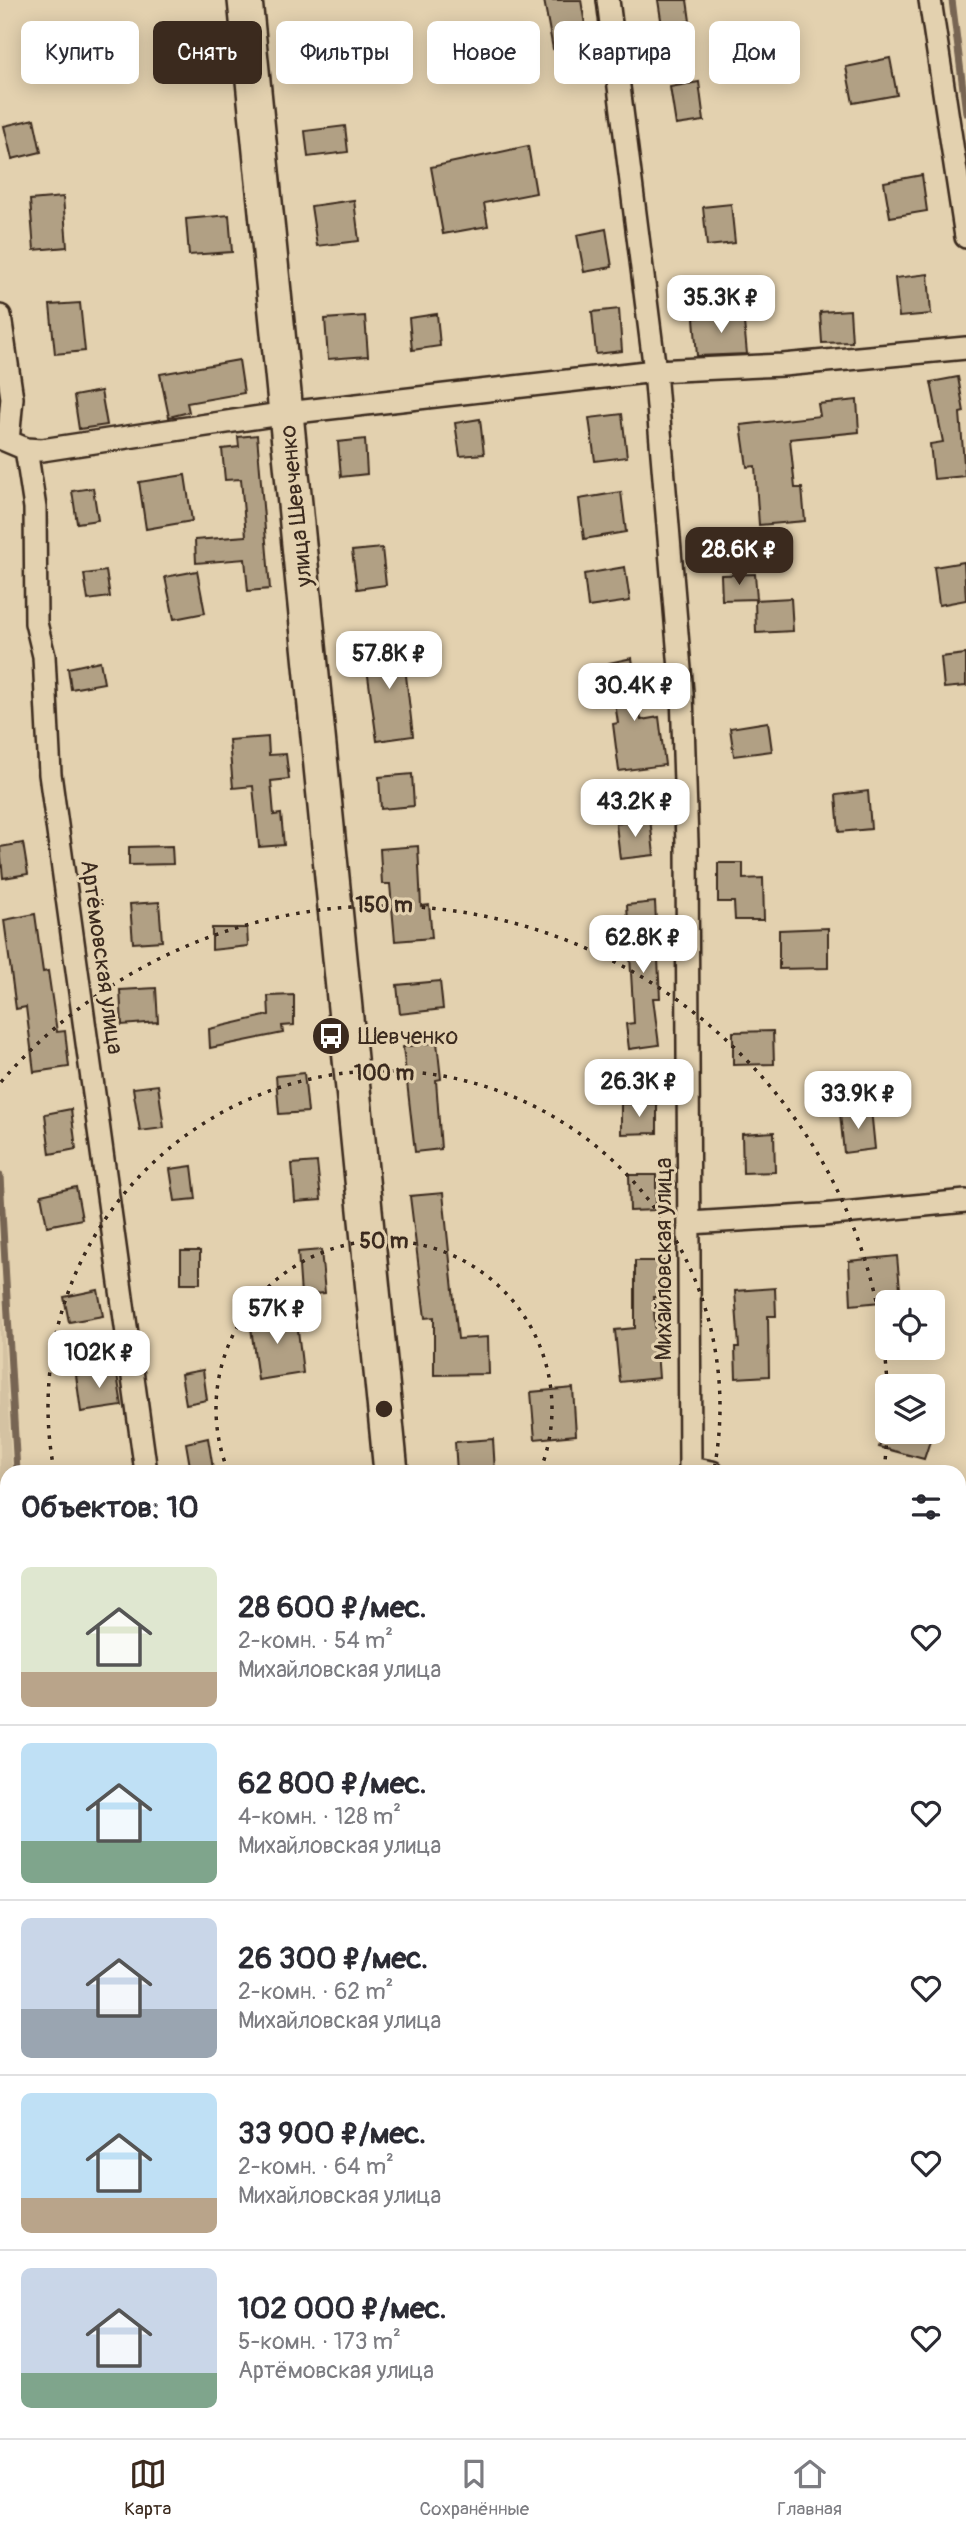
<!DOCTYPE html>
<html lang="ru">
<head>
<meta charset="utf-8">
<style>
	:root { --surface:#fff; --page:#f2f2f3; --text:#2b2b33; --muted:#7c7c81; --line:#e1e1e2; --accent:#3b2a1e }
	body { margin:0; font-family:Pangolin,sans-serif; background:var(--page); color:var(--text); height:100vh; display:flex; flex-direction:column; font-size:26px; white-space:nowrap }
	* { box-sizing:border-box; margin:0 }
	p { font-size:23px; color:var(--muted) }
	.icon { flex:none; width:38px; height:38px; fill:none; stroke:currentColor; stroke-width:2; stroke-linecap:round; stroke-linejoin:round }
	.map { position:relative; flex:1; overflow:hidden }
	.drawer { position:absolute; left:0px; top:1465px; width:966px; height:975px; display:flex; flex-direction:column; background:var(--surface); border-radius:21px 21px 0 0; box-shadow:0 4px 18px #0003 }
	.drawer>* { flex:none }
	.hud { position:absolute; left:21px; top:21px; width:924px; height:63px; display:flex; gap:14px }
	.tools { position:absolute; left:875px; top:1290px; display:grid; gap:14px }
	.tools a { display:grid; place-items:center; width:70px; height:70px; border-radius:10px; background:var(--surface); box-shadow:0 4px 18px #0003; font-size:35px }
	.price { position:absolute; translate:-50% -60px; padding:0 16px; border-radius:14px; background:#fff; color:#222; font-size:23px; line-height:46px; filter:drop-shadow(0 2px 4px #0008) }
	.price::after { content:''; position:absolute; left:50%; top:42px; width:21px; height:16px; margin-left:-10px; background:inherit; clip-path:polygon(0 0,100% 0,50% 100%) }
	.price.current { background:var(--accent); color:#fff }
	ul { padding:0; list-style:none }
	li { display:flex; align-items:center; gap:21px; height:175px; padding:0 21px }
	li+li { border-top:2px solid var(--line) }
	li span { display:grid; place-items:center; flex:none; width:196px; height:140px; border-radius:10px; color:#555 }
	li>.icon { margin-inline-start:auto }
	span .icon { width:84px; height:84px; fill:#fffc; stroke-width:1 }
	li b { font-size:30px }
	h2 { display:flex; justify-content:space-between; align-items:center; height:84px; padding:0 21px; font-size:30px }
	.pill { padding:0 24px; border-radius:10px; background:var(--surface); box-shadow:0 4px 18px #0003; font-size:24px; line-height:63px }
	.pill.current { background:var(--accent); color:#fff }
	.tab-bar { display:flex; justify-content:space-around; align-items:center; height:98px; border-top:2px solid var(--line); background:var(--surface); font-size:19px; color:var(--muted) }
	.tab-bar a { display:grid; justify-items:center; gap:4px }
	.tab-bar .current { color:var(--accent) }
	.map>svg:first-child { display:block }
	.built { fill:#d4c2a2 }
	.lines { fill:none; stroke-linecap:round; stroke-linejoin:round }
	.stream { stroke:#776552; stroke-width:7 }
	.building { fill:#b1a084; stroke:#3b2a1e; stroke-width:2 }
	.street-casing { stroke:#3b2a1e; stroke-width:26 }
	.primary-casing { stroke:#3b2a1e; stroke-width:38 }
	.street { stroke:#e3d1af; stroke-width:21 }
	.primary { stroke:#e3d1af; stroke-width:33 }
	.ring { fill:none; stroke:#3b2a1e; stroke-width:3.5; stroke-dasharray:3.5 7 }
	.labels { text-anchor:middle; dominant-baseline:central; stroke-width:6; stroke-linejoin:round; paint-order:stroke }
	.street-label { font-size:23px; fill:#3b2a1e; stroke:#e3d1af }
	.poi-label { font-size:23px; fill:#3b2a1e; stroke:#e3d1af; text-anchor:start }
	.centre { fill:#3b2a1e; stroke:#e3d1af; stroke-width:3.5 }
	.ring-label { font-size:21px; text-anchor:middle; font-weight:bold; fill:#3b2a1e; stroke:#e3d1af; stroke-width:6; stroke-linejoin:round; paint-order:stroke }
</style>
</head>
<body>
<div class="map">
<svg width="966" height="2438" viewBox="0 0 966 2438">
	<rect width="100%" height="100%" fill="#e3d1af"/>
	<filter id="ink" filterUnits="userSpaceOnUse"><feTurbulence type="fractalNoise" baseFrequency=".0143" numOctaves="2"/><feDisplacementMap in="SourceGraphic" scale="14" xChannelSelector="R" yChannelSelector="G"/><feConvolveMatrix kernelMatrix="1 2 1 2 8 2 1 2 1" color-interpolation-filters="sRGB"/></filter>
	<g filter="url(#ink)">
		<path class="built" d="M0 1276 12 1472H7V1554L2 1562 6 1652 0 1654Z"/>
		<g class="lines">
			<path class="stream" d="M952 0 966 113
				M0 1176 17 1472
				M0 1989 7 1936"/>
		</g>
		<path class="building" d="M544 0H581L588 43 553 49Z
			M658 0H687L690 21 662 26Z
			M890 58 897 95 853 103 846 67Z
			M699 82 704 121 676 125 670 87Z
			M34 119 41 152 12 159 4 126Z
			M345 126 348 152 308 157 305 131Z
			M528 146 536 193 484 203 488 226 443 234 431 167Z
			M922 175 927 211 890 217 884 182Z
			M63 197 67 247 34 250 30 200Z
			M354 200 359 241 317 246 311 206Z
			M731 204 735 243 707 246 703 207Z
			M229 215 232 252 189 255 186 219Z
			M606 229 612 267 584 272 577 235Z
			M928 274 931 314 899 317 895 278Z
			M80 303 85 351 55 354 50 305Z
			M619 309 622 351 596 354 592 312Z
			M850 310 852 342 822 343 820 312Z
			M743 312 747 354 697 356 694 318Z
			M437 314 440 346 412 350 409 318Z
			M365 316 368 356 328 359 325 319Z
			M239 360 244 393 187 403 189 412 169 417 160 374Z
			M958 377 964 412 960 413 965 476 934 479 930 444 943 442 931 382Z
			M101 391 107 425 79 429 74 396Z
			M857 400 859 432 790 439 795 488H802L805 521 759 525 755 466 747 467 741 425 820 416 818 404Z
			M622 414 627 457 595 461 589 418Z
			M480 419 484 454 460 456 455 423Z
			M257 435 270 589 248 591 245 559 196 563 195 540 246 536 241 479 225 480 222 449 239 447 238 437Z
			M365 439 367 474 341 477 338 442Z
			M185 475 192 521 146 529 139 482Z
			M93 488 98 520 77 523 72 491Z
			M621 492 626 532 584 539 579 499Z
			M382 548 386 585 357 589 352 551Z
			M964 562 966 600 939 605 934 567Z
			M625 567 630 601 588 607 584 574Z
			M106 571 110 597 88 600 84 574Z
			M197 571 205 613 174 619 165 577Z
			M755 574 757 599 722 600 721 575Z
			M791 598 793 631 756 633 755 600Z
			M402 641 413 736 377 741 364 647Z
			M966 654V686L944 688 941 657Z
			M632 658 641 720 659 717 665 765 619 771 613 724 618 723 609 663Z
			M100 661 104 683 71 689 68 668Z
			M768 722 772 751 734 756 730 728Z
			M268 737 269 755 286 754 289 779 271 781 274 815 281 814 284 845 259 847 253 786 233 788 229 740Z
			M412 774 414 806 381 809 379 777Z
			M868 791 871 829 839 832 836 795Z
			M650 818 654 855 620 859 616 824Z
			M23 843 28 874 3 878 0 847Z
			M172 846 173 864 129 865V847Z
			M418 846 421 906 429 905 432 938 395 941 390 884H382L380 849Z
			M718 863H743V879L763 878 764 920H735L734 902H718Z
			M159 902 162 941 133 943 130 904Z
			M655 902 660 998H653L659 1045 629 1049 626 1024 634 1023 627 905Z
			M35 914 43 972 48 971 57 1032 65 1031 69 1067 34 1072 26 1007 16 1009 4 920Z
			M212 928H247L248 946 212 950Z
			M828 928V968L779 969V930Z
			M440 981 443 1009 400 1014 397 985Z
			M156 988 158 1022 122 1025 120 990Z
			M294 995V1025L282 1026 283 1033 210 1048 209 1029 269 1015 268 996Z
			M773 1031 774 1064 733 1065V1032Z
			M437 1042 441 1079 436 1080 441 1149 415 1152 403 1047Z
			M304 1073 308 1112 279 1114 276 1076Z
			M158 1085 164 1128 140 1131 133 1088Z
			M621 1104H657V1133L621 1134Z
			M71 1109 76 1149 50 1154 45 1114Z
			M871 1109 875 1149 844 1153 840 1113Z
			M774 1132 775 1172 743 1173 742 1134Z
			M317 1162 321 1200 295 1202 292 1164Z
			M192 1166 196 1199 175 1201 170 1169Z
			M629 1175H656V1210L630 1211Z
			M76 1187 82 1219 47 1226 41 1195Z
			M443 1193 458 1339 488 1337 489 1374 434 1375V1317L425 1318 410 1196Z
			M321 1250 325 1293 301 1295 298 1252Z
			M181 1251H200V1283H181Z
			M897 1256 901 1300 851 1305 849 1261Z
			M635 1261H664L663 1297H653L659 1378 620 1382 615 1330 635 1328Z
			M775 1288 776 1316H768L769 1376 736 1378 735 1347H739L735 1291Z
			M98 1290 103 1316 69 1322 64 1297Z
			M296 1313 303 1373 258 1380 250 1320Z
			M116 1368 122 1406 81 1412 76 1375Z
			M203 1370 207 1400 186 1404 181 1374Z
			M573 1388 576 1435 535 1439 531 1392Z
			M884 1432H933L924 1459 879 1447Z
			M208 1438 213 1469 191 1472 186 1443Z
			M493 1439 495 1472H457L455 1442Z"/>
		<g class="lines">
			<defs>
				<path id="street" d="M608 0 655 371 682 693 687 843 690 1472
					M930 0 966 237
					M0 316 12 398 8 441
					M0 438 26 449 42 450 287 413 655 371 783 365 966 348
					M26 449 35 508 36 623 44 656 50 774 146 1472
					M690 1223 823 1215 966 1201
					M690 1468 712 1472
					M959 1500 966 1499
					M245 2432 246 2438
					M695 2432V2438
					M906 2438V2432"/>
				<path id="primary" d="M245 0 391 1472
					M493 2432 494 2438"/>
			</defs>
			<use href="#street" class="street-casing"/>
			<use href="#primary" class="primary-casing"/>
			<use href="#street" class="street"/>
			<use href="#primary" class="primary"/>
		</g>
	</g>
	<g class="ring">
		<path d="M228 1471A168 168 0 1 1 540 1471"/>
		<path d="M54 1470A336 336 0 1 1 714 1470"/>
		<path d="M887 1435A504 504 0 0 1 884 1470M1 1082A504 504 0 0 1 887 1383"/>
	</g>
	<defs>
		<symbol id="bus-disc" viewBox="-11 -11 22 22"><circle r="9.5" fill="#3b2a1e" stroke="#e3d1af"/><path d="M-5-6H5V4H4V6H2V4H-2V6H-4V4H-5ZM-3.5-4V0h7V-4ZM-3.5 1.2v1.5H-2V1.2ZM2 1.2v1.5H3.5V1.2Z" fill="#fff"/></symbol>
	</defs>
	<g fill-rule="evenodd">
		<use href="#bus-disc" x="309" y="1014" width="44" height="44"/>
	</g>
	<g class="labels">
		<g class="street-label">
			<text transform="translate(296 506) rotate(-96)">улица Шевченко</text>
			<text transform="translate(102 957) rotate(82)">Артёмовская улица</text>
			<text transform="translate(663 1259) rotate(-90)">Михайловская улица</text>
		</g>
		<g class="poi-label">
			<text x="358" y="1036">Шевченко</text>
		</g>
	</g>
	<circle cx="384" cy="1409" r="10" class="centre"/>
	<g class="ring-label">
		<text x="384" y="912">150 m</text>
		<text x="384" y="1080">100 m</text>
		<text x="384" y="1248">50 m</text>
	</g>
</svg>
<div class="tools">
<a><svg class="icon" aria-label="locate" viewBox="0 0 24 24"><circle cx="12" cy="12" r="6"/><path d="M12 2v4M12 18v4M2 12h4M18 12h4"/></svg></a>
<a><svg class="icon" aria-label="layers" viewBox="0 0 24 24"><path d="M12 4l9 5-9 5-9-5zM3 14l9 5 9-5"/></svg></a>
</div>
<b class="price" style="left:721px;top:335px">35.3K ₽</b>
<b class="price current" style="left:739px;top:587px">28.6K ₽</b>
<b class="price" style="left:389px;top:691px">57.8K ₽</b>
<b class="price" style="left:634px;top:723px">30.4K ₽</b>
<b class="price" style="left:635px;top:839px">43.2K ₽</b>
<b class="price" style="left:643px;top:975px">62.8K ₽</b>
<b class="price" style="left:639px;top:1119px">26.3K ₽</b>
<b class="price" style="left:858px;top:1131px">33.9K ₽</b>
<b class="price" style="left:277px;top:1346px">57K ₽</b>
<b class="price" style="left:99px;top:1390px">102K ₽</b>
<div class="hud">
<a class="pill">Купить</a>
<a class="pill current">Снять</a>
<a class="pill">Фильтры</a>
<a class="pill">Новое</a>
<a class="pill">Квартира</a>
<a class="pill">Дом</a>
</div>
<section class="drawer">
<h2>Объектов: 10<svg class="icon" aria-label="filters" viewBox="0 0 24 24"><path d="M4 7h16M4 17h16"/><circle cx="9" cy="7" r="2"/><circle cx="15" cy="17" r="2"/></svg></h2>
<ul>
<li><span style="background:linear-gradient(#dfe7d0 75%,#b9a48a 0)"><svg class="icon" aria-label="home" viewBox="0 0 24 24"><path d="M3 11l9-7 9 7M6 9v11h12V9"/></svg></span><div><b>28 600 ₽/мес.</b><p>2-комн. · 54 m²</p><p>Михайловская улица</p></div><svg class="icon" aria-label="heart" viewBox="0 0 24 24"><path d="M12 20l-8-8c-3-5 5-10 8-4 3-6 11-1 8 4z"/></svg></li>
<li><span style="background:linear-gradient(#bfe0f5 70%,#7fa58c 0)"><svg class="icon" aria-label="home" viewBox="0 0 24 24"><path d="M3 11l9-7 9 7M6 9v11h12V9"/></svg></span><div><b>62 800 ₽/мес.</b><p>4-комн. · 128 m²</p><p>Михайловская улица</p></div><svg class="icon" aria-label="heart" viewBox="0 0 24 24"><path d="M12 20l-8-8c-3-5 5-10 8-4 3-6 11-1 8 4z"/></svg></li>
<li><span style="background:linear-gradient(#c9d6e8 65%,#9aa5b1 0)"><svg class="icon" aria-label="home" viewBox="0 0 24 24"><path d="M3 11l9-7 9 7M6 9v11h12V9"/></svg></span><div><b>26 300 ₽/мес.</b><p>2-комн. · 62 m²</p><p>Михайловская улица</p></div><svg class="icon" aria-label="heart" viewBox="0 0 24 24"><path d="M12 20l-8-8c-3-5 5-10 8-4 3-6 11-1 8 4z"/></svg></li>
<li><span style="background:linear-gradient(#bfe0f5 75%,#b9a48a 0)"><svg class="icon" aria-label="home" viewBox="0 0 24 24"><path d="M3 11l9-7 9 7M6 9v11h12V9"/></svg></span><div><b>33 900 ₽/мес.</b><p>2-комн. · 64 m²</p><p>Михайловская улица</p></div><svg class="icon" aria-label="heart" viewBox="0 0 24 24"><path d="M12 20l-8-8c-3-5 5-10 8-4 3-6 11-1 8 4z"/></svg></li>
<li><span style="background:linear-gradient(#c9d6e8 75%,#7fa58c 0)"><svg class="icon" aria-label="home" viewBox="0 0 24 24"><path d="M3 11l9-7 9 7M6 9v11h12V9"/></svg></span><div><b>102 000 ₽/мес.</b><p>5-комн. · 173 m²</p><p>Артёмовская улица</p></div><svg class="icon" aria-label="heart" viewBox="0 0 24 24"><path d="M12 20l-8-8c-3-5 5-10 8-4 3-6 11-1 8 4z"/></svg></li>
</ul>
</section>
</div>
<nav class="tab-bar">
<a class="current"><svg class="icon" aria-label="map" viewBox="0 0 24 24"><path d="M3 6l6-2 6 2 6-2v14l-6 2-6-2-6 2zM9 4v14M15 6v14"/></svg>Карта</a>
<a><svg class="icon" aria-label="saved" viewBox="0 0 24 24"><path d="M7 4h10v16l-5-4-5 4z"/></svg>Сохранённые</a>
<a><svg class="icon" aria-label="home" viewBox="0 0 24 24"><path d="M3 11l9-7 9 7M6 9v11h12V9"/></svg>Главная</a>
</nav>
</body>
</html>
